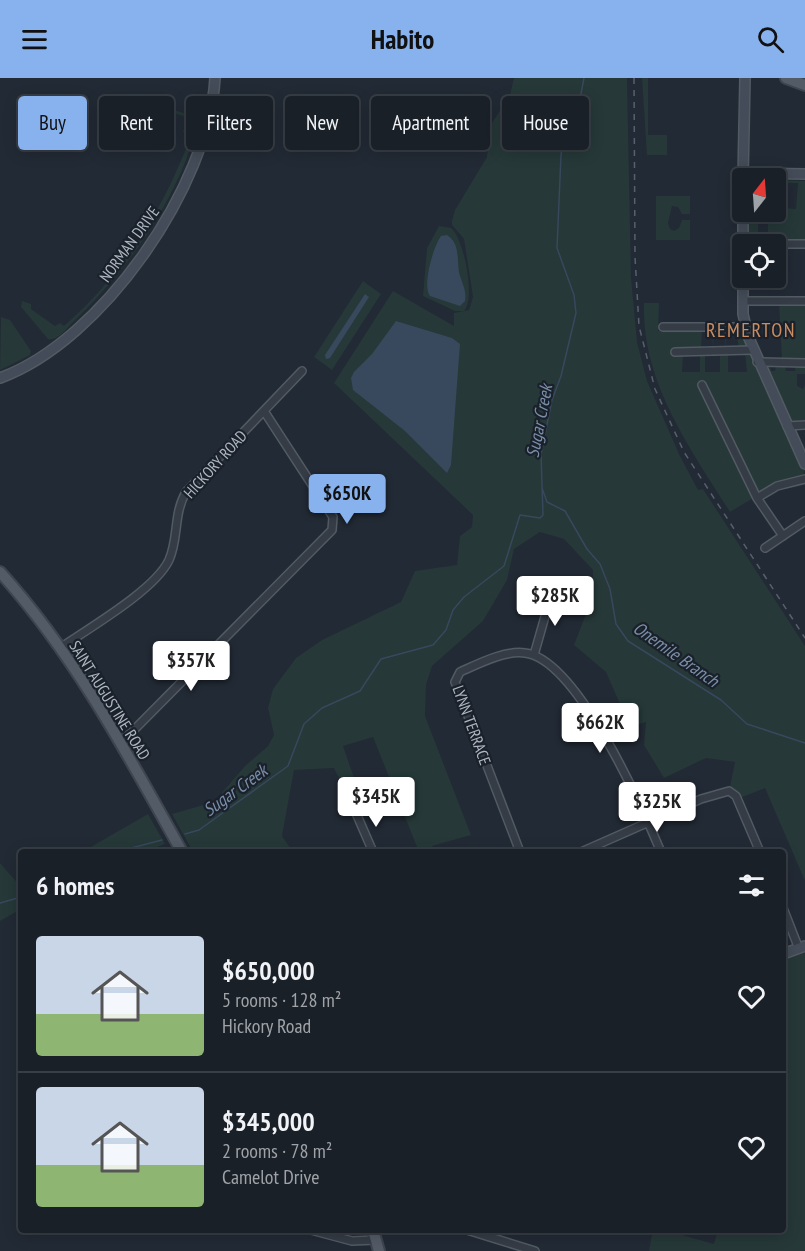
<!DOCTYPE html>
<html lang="en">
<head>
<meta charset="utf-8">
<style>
	:root { --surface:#1a2028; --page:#232830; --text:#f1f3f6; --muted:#9fa3a8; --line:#383e45; --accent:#88b2ee }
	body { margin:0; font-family:"PT Sans Narrow",sans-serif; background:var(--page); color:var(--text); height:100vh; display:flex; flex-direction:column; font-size:22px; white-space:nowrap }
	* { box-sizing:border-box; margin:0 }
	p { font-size:20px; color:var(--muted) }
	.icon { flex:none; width:33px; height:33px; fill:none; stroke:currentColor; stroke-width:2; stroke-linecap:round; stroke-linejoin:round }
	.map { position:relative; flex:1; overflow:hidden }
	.panel { position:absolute; left:18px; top:771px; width:768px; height:384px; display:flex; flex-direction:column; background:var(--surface); border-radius:6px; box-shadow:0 3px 15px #0003,0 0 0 2px var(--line) }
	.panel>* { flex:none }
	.guide { position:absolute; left:18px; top:18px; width:770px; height:54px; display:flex; gap:12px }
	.needle { width:39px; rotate:17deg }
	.fabs { position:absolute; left:732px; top:90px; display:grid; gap:12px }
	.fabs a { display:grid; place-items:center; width:54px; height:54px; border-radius:6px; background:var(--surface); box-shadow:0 3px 15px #0003,0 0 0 2px var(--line); font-size:30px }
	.price { position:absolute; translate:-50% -51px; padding:0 14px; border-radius:6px; background:#fff; color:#222; font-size:20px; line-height:39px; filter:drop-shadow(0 2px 3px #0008) }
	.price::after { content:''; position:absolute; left:50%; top:36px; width:18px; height:14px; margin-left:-9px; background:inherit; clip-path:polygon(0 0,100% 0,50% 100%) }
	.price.on { background:var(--accent); color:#111 }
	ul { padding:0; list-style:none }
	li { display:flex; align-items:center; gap:18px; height:150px; padding:0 18px }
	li+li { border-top:2px solid var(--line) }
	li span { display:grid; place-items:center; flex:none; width:168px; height:120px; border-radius:6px; color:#555 }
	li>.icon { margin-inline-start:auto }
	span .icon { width:72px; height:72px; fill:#fffc; stroke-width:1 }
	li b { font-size:26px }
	h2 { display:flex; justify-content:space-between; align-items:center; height:72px; padding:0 18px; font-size:26px }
	.chip { padding:0 21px; border-radius:6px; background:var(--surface); box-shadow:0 3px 15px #0003,0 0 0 2px var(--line); font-size:21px; line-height:54px }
	.chip.on { background:var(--accent); color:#111 }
	header { display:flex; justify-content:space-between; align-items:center; height:78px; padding:0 18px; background:var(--accent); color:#111; font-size:27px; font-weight:800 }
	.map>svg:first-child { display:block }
	.green { fill:#263838; fill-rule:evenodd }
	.water { fill:#38485d }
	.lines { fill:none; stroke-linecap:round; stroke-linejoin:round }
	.stream { stroke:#38485d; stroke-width:1.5 }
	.street-casing { stroke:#525a63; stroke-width:10 }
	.secondary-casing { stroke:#525a63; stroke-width:12 }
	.primary-casing { stroke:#3e454f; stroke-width:14 }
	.street { stroke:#353c46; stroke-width:7 }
	.secondary { stroke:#434c58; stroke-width:9 }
	.primary { stroke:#535b66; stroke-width:10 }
	.rail { stroke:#57606c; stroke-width:1.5; stroke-dasharray:6 6; stroke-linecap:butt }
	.labels { text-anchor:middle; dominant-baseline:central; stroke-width:4.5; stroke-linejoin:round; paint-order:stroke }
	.street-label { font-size:16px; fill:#afb7c2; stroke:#1a212a }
	.water-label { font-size:18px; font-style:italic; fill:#7a8ea9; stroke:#1a212a }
	.quarter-label { font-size:20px; letter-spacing:1.5px; fill:#c98d63; stroke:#1a212a }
</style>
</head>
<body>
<header><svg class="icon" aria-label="menu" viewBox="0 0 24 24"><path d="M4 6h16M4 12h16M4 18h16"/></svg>Habito<svg class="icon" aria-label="search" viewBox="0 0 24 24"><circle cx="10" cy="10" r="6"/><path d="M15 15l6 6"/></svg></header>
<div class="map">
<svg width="805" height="1173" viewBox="0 0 805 1173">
	<rect width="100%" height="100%" fill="#222a35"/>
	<path class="green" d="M514 0H627L631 199 637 264 647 303 680 378 698 412 703 411 805 568V803L765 710 740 720 730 709 735 684 706 680 664 700 644 667 646 644 630 649 606 594 574 567 592 520 593 492 564 461 540 454 514 471 507 502 483 543 432 588 426 607 425 638 471 757 432 768 434 774H419L373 659 343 668 357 708 348 718 334 690 294 692 282 758 293 774H193L172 736 214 724 245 688 268 668 274 657 268 630 273 611 296 580 322 562 401 524 415 493 457 487 460 458 472 449 473 437 334 305 393 213 454 248V235L469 232 473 219 464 161 452 147V143L455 132 487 79 492 45 510 17Z
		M642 0H648V57H667V77H647Z
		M150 25 197 39 199 42 150 29Z
		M145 36 195 51C195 61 189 72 186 82 162 143 120 199 73 244 67 250 58 263 48 261L21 229 22 223 31 226V231L55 248 60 245 64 248C123 197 165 129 191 57L183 54 185 48 157 40 155 47 144 41 142 44Z
		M776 102 805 103V163H747L745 134H776V115H782V130L796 131 798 105H788V112H784V105L776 104ZM758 140H768V159L758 158Z
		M656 118H690V136H682L678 129 672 128 668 145 670 151 674 153 679 150 682 142H690V162H656Z
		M439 148 451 150C464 160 476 221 464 233H455L423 218 427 170Z
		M363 203 381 216 332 292 314 279Z
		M644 225H659L658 253 742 252 747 266 745 270 739 271 736 252 726 253V271L724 253H714L713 271 712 253H702L701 271 683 277 682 294H700V277H705V294H720V277L728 276V294H747L745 275 751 277 805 392 802 400 770 410 730 434C690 371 641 303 644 225Z
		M779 226H805V282H782Z
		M1 239 10 242 31 273 30 277 0 292Z
		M770 288 771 293H775L776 288H785L786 293H795L796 288H805V296H797V308L803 311 805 307V343H790L768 291Z
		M148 736 165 766 144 774H82Z
		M0 785 21 809V831L0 843Z
		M805 875V1173H649L652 1157 637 1152H664L714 1166 718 1152H783V882Z"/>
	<path class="water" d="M447 157C460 165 457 181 459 194 461 204 467 211 465 223L460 228 430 218C422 208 433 169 441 158Z
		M365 216 369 219 330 280 326 281 325 277Z
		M396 243 452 260 460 266 451 387 447 395 405 353 353 312 351 300 354 294 372 276Z"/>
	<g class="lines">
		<path class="stream" d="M542 410 547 424 565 433 587 471 600 486 610 511 616 546 628 563 721 622 747 646 805 665
			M185 756 199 752 288 688 304 646 322 630 360 613 381 581 433 567 446 552 453 532 464 519 504 488 520 437 540 440 543 437 541 376 552 322 561 298 576 235 574 217 557 170 561 77 564 58 579 26 584 0
			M116 774 162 762
			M0 825 21 819"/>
		<defs>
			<path id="street" d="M743 166H805
				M743 223H805
				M663 249H745
				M675 274 752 272
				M757 284 805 285
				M702 307 757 420 783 458
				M787 348 805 347
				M757 420 777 408 805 401
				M765 470 805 443
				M60 570C89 550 155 512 169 482 179 460 173 436 186 414L302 293
				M534 577 552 514
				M120 666 332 452 333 439 264 333
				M356 735 373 774
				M520 774 455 604 460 594C478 586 505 572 525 575 577 581 642 729 661 774
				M581 774 701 721 729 713 736 718 760 774
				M783 830 799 871
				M311 1152 352 1163 376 1162
				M467 1152 535 1173"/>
			<path id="secondary" d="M743 95 805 96
				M743 100 745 0
				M743 166V134
				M743 200V236L748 258 805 386
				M0 300C102 263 209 108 215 0
				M783 876 805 868"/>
			<path id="primary" d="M786 0 805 7
				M0 494C75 577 128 677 182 774
				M373 1152 379 1173"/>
		</defs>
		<use href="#street" class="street-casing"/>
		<use href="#secondary" class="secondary-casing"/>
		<use href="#primary" class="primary-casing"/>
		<use href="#street" class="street"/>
		<use href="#secondary" class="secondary"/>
		<use href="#primary" class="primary"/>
		<path class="rail" d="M634 0 635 179 639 248 655 311 684 374 805 560"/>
	</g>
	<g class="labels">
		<g class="street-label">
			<text transform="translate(129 166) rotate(-54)">NORMAN DRIVE</text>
			<text transform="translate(215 386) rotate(-48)">HICKORY ROAD</text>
			<text transform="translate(110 622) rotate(58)">SAINT AUGUSTINE ROAD</text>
			<text transform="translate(472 647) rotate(70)">LYNN TERRACE</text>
		</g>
		<g class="water-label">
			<text transform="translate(539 343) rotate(-79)">Sugar Creek</text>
			<text transform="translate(676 576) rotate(35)">Onemile Branch</text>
			<text transform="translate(235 712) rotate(-36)">Sugar Creek</text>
		</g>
		<g class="quarter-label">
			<text x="751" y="252">REMERTON</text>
		</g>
	</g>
</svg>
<div class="fabs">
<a><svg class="needle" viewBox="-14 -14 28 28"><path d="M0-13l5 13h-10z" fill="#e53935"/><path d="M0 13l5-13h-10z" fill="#9fa3a8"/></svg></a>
<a><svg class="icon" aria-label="locate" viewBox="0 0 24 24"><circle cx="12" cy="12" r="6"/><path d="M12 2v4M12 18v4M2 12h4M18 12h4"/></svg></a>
</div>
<b class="price on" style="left:347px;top:447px">$650K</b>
<b class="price" style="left:555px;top:549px">$285K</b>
<b class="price" style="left:191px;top:614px">$357K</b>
<b class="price" style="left:600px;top:676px">$662K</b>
<b class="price" style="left:376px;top:750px">$345K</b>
<b class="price" style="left:657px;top:755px">$325K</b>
<div class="guide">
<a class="chip on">Buy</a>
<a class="chip">Rent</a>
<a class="chip">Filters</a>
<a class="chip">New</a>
<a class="chip">Apartment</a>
<a class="chip">House</a>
</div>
<section class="panel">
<h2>6 homes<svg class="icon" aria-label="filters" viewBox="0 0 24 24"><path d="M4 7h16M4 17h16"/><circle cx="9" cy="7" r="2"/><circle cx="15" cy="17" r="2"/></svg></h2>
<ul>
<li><span style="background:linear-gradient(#c9d6e8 65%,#8fb573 0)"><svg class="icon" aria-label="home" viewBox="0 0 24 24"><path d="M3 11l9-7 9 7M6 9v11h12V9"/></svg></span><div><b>$650,000</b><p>5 rooms · 128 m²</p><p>Hickory Road</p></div><svg class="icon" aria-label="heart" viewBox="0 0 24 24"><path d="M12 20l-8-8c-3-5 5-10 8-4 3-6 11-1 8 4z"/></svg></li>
<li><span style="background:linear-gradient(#c9d6e8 65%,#8fb573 0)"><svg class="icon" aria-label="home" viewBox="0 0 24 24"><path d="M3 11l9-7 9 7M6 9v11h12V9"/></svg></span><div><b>$345,000</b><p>2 rooms · 78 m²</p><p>Camelot Drive</p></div><svg class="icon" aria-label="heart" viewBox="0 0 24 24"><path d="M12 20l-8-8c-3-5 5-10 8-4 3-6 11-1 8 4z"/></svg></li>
</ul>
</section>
</div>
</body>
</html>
